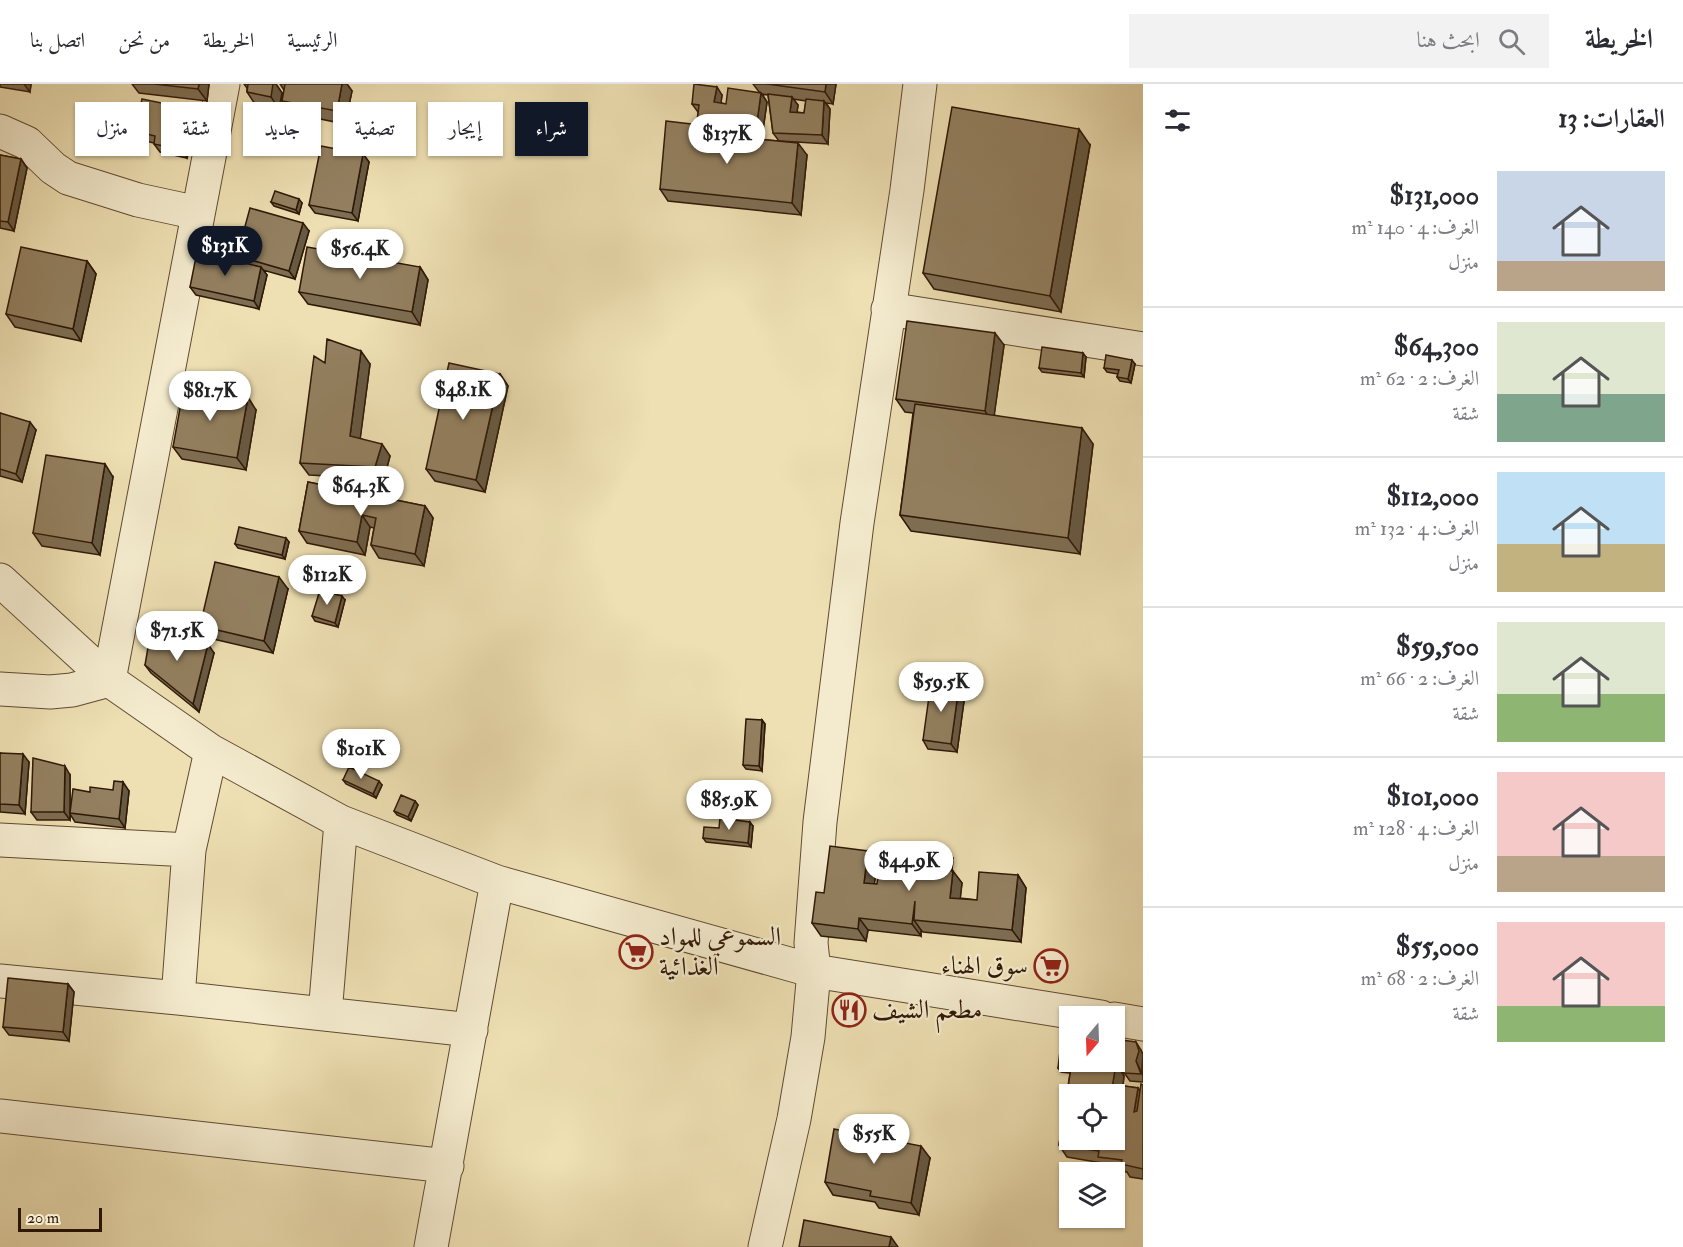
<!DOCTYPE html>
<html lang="ar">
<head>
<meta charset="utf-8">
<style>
	:root { --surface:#fff; --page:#f2f2f3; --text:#2b2b33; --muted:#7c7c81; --line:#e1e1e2; --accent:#111827 }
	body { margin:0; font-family:"IM FELL Double Pica",Amiri,serif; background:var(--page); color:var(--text); direction:rtl; height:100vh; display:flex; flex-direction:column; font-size:22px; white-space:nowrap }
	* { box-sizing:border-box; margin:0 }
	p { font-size:20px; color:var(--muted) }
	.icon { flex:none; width:33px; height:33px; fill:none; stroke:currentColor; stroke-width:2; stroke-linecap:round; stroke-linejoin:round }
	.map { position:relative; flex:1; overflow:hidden; direction:ltr }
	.sheet { display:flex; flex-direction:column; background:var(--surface); width:540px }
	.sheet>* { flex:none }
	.top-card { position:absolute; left:18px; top:18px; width:570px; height:54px; direction:rtl; display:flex; gap:12px }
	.needle { width:39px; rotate:199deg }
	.controls { position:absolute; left:1059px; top:922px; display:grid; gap:12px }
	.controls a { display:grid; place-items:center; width:66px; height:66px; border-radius:0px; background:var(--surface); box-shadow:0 2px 4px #0004; font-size:30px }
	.scale { position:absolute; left:18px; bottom:15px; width:84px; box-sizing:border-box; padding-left:6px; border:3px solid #301807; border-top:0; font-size:16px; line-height:21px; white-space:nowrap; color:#301807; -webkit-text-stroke:4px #f4ebce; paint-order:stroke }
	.price { position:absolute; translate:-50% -51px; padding:0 14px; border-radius:21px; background:#fff; color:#222; font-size:20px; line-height:39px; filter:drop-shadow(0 2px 3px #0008) }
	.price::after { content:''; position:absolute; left:50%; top:36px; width:18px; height:14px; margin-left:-9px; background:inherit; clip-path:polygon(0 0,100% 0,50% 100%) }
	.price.selected { background:var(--accent); color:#fff }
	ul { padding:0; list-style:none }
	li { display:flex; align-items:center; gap:18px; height:150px; padding:0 18px }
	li+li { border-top:2px solid var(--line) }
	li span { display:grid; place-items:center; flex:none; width:168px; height:120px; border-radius:0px; color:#555 }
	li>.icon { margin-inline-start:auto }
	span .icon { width:72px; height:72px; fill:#fffc; stroke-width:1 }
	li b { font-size:26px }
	h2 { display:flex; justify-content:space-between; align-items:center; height:72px; padding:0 18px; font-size:26px }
	.chip { padding:0 21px; border-radius:0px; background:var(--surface); box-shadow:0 2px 4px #0004; font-size:21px; line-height:54px }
	.chip.selected { background:var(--accent); color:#fff }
	header { display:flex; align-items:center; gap:36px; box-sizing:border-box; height:84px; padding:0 30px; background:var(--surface); border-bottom:2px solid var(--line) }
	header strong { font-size:28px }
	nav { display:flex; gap:33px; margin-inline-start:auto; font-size:21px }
	.search { width:420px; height:54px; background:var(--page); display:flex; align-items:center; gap:15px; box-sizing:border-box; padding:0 21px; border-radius:0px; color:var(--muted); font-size:22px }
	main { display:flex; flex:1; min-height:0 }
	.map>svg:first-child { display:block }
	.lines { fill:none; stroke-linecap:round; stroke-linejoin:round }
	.minor-casing { stroke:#604a32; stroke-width:35 }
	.minor { stroke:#f4ebce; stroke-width:33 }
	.wall { fill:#7e6e53; stroke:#301807; stroke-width:1.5; fill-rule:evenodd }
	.shaded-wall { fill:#675a43; stroke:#301807; stroke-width:1.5 }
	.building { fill:#938060; stroke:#301807; stroke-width:1.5 }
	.labels { text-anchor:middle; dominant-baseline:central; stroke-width:4.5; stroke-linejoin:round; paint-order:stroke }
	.poi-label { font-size:26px; fill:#301807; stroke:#f4ebce; text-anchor:start }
</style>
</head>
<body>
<header>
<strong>الخريطة</strong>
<div class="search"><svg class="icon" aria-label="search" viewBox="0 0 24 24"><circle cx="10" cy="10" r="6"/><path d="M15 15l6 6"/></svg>ابحث هنا</div>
<nav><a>الرئيسية</a><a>الخريطة</a><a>من نحن</a><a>اتصل بنا</a></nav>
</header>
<main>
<section class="sheet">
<h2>العقارات: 13<svg class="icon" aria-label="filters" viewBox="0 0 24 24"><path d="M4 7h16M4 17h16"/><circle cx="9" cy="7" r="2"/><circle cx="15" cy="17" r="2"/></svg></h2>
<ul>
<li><span style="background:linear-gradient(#c9d6e8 75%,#b9a48a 0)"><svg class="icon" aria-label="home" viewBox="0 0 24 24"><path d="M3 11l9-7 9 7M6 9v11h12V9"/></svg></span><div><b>$131,000</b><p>الغرف: 4 · 140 m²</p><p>منزل</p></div></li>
<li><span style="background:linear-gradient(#dfe7d0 60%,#7fa58c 0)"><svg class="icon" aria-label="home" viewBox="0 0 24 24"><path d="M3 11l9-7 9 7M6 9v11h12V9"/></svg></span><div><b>$64,300</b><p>الغرف: 2 · 62 m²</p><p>شقة</p></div></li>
<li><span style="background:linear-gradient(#bfe0f5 60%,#c2b280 0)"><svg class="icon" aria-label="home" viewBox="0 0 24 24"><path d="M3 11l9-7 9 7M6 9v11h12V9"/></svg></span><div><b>$112,000</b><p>الغرف: 4 · 132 m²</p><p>منزل</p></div></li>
<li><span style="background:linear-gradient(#dfe7d0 60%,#8fb573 0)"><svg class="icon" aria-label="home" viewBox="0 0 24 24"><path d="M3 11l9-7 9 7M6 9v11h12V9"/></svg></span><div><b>$59,500</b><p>الغرف: 2 · 66 m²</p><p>شقة</p></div></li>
<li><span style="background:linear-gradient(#f6c9c9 70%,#b9a48a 0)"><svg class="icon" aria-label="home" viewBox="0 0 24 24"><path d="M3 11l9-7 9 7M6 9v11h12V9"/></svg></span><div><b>$101,000</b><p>الغرف: 4 · 128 m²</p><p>منزل</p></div></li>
<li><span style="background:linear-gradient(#f6c9c9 70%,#8fb573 0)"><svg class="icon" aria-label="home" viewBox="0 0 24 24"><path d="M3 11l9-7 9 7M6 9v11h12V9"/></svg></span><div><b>$55,000</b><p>الغرف: 2 · 68 m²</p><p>شقة</p></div></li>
</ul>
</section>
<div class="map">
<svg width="1143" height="1163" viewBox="0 0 1143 1163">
	<rect width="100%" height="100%" fill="#eee0b3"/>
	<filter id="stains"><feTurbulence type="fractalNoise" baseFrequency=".00333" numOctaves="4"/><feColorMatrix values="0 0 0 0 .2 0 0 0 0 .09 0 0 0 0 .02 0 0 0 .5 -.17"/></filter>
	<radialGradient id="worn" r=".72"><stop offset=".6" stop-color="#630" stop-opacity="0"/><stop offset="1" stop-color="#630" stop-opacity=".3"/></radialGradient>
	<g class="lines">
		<defs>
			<path id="minor" d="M0 47 27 59 53 84 68 94 138 116 198 129
				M888 225 1143 265
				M0 496 109 596 211 667 341 738 497 798 814 887 1101 933
				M0 605 50 608 72 606 109 596 223 0
				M0 756 189 766 211 667
				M0 897 178 914 471 946
				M178 914 189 766
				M325 930 341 738
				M1114 935 1143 940
				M0 1032 447 1082
				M431 1163 497 798
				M765 1163 794 1035 808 953 814 887 811 859 820 738 857 439 907 106 920 0"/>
		</defs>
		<use href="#minor" class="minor-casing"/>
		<use href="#minor" class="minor"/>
	</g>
	<path class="wall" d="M0 0H31L30 8 0 3Z
		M132 0H209L207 17 139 9Z
		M244 0H276L282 9 279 25 255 20 247 8V4Z
		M280 0H347L352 7 345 40 291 29 282 17 284 6Z
		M753 0H836L833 20 826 19 830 25 828 60 780 57 807 71 801 131 668 117 660 105 699 41 697 38 698 28 692 20 722 11 721 19 726 20 760 9ZM762 10 768 11 773 49 779 57 714 51 712 47 750 53 751 44 763 46 767 18ZM793 15 806 17 804 29 797 28 798 21Z
		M191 25 197 34 187 74 160 68 154 60V59L137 55 131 46 138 33Z
		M1090 61 1061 228 934 205 923 189Z
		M363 70 369 78 358 137 315 129 309 121Z
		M0 71 21 75 27 84 14 147 0 144Z
		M271 118 302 119 299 130 274 122Z
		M309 147 295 195 263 186 267 191 259 225 196 211 190 203 241 178 237 172Z
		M87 177 96 190 81 257 15 243 6 230Z
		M420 183 428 196 420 241 308 220 299 208Z
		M1004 261 994 331 1093 360 1080 470 911 447 900 431 913 329 905 328 896 315Z
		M1086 273 1084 293 1042 288 1039 284Z
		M325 279 370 280 360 354 390 372 384 395 309 391 300 379Z
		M1135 280 1131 299 1120 297 1117 293 1118 290 1107 288 1104 284Z
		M500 290 508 302 485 408 435 397 426 385Z
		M256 326 246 386 182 375 173 363Z
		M0 329 36 346 22 398 0 392Z
		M113 393 100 471 42 462 33 449Z
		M308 398 425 422 433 434 424 482 379 474 371 461 374 444 370 443 365 471 307 459 299 447Z
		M289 458 285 475 238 464 235 460Z
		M288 505 273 569 209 554 200 542Z
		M345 516 338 543 315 537 312 532Z
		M214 569 199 628 151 589 145 581Z
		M959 602 965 610 957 668 928 665 923 656Z
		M762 636 765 640 762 687 746 685 743 681Z
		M0 669 29 678 25 730 0 728Z
		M70 691V727L90 708 113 706 129 707 125 744 75 738 70 730V736H37L31 728Z
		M343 696 382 701 376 714 346 700Z
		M415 717 418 721 411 737 397 731 394 727Z
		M753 742 751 763 706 758 703 754 719 744Z
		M953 774 952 787 962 799 960 814 977 816 1018 791 1026 804 1021 858 923 848 921 846V852L868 846 866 857 821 852 812 839 824 809 877 779 874 800H877L926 779Z
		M68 900 74 908 69 957 9 951 3 943Z
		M1141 966 1143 971 1142 985 1143 988V998L1130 997 1123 987H1121L1124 992 1123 1002 1138 1004 1140 1007 1143 1001V1095L1130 1093 1127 1088 1107 1085 1102 1079 1067 1073 1059 1061 1070 989 1061 988 1058 984Z
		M930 1074 919 1131 879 1124 875 1118 833 1111 825 1098Z"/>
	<path class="shaded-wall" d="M24 0H31L30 8Z
		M199 0H209L207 17 198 5Z
		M268 0H276L282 9 279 25 271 13Z
		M342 0H347L352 7 345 40 337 27Z
		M826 0H836L833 20 825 8Z
		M717 3 722 11 720 26 714 18Z
		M761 9 767 18 763 46 757 38Z
		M792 13 798 21 796 36 790 28Z
		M824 17 830 25 828 60 822 51Z
		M191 25 197 34 187 74 182 66Z
		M745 36 751 44 750 53 744 45Z
		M708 42 716 54 707 50Z
		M1079 45 1090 61 1061 228 1050 212Z
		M798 59 807 71 801 131 792 119Z
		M363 70 369 78 358 137 352 129Z
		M21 75 27 84 14 147 8 138Z
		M299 115 302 119 299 130 296 126Z
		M303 139 309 147 295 195 289 187Z
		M87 177 96 190 81 257 73 245Z
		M261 183 267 191 259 225 254 217Z
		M420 183 428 196 420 241 412 228Z
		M995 249 1004 261 993 340 985 327Z
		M361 267 370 280 359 364 350 352Z
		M1083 269 1086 273 1084 293 1081 289Z
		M1132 276 1135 280 1131 299 1128 295Z
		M500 290 508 302 485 408 476 396Z
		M248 313 256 326 246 386 237 374Z
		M30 338 36 346 22 398 16 390Z
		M1082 344 1093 360 1080 470 1068 454Z
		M382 360 390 372 384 395 375 383Z
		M105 380 113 393 100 471 92 459Z
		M425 422 433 434 424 482 415 470Z
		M362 431 370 443 365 471 357 458Z
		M286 454 289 458 285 475 282 471Z
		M279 493 288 505 273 569 264 557Z
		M342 512 345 516 338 543 335 539Z
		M208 560 214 569 199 628 193 620Z
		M959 602 965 610 957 668 951 660Z
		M762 636 765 640 762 687 759 682Z
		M23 670 29 678 25 730 19 721Z
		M65 682 70 691V736L64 728Z
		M379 697 382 701 376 714 373 710Z
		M123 698 129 707 125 744 119 735Z
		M415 717 418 721 411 737 408 733Z
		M750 738 753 742 751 763 748 759Z
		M945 762 953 774 951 798 942 786Z
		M868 767 877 779 873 811 864 799Z
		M920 771 929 783 919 782Z
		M953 787 962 799 959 826 950 814Z
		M1018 791 1026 804 1021 858 1012 846Z
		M915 817 914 836 921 846V852L912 840Z
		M859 834 868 846 866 857 858 845Z
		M68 900 74 908 69 957 63 948Z
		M1136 958 1141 966 1143 971 1142 985 1143 992 1136 977Z
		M1116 979 1124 992 1120 1023 1114 1016V1011H1111Z
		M1138 1004 1143 1011V1040L1134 1028Z
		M921 1062 930 1074 919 1131 911 1119Z
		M891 1153 898 1163H889Z"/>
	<path class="building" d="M154 0H199L198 5Z
		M248 0H273L271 13 247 8Z
		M285 0H342L337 27 282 17Z
		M694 0 717 3 714 18 726 20 728 4 761 9 757 38 745 36 744 45 697 38 699 21 692 20Z
		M767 0H826L825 8Z
		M768 10 792 13 790 28 804 29 806 15 824 17 822 51 773 49Z
		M142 15 191 25 182 66 154 60 155 52 131 46 135 33H138Z
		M952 23 1079 45 1050 212 923 189Z
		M666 37 708 42 707 50 798 59 792 119 660 105Z
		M321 62 363 70 352 129 309 121Z
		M0 71 21 75 8 138 0 137Z
		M275 107 299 115 296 126 271 118Z
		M250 124 303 139 289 187 237 172Z
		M21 163 87 177 73 245 6 230Z
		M307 163 420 183 412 228 299 208Z
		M197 168 261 183 254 217 190 203Z
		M907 237 995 249 985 327 896 315Z
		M327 255 361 267 350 352 382 360 375 383 300 379 314 272 325 279Z
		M1042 263 1083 269 1081 289 1039 284Z
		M1106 271 1132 276 1128 295 1117 293 1119 286 1104 284Z
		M449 279 500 290 476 396 426 385Z
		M184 302 248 313 237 374 173 363Z
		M915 320 1082 344 1068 454 900 431Z
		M0 329 30 338 16 390 0 385Z
		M46 371 105 380 92 459 33 449Z
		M308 398 425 422 415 470 371 461 376 434 362 431 357 458 299 447Z
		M239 443 286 454 282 471 235 460Z
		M215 478 279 493 264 557 200 542Z
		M320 506 342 512 335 539 312 532Z
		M151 546 208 560 193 620 145 581Z
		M931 598 959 602 951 660 923 656Z
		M746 635 762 636 759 682 743 681Z
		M0 669 23 670 19 721 0 720Z
		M33 674 65 682 64 728H31Z
		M349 683 379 697 373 710 343 696Z
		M114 697 123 698 119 735 70 729 73 705 90 708V703L113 706Z
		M401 711 415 717 408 733 394 727Z
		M720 734 750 738 748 759 703 754 704 743 719 744Z
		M928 760 945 762 942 786 953 787 950 814 977 816 979 788 1018 791 1012 846 914 836 915 817 912 840 859 834 858 845 812 839 816 808 824 809 830 762 868 767 864 799 877 800 881 766 920 771 919 782 926 780Z
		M8 894 68 900 63 948 3 943Z
		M1062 950 1070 951V978H1072L1070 985 1058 984Z
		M1114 955 1136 958 1139 967 1136 977 1141 990 1124 989 1119 979 1112 978H1114Z
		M1072 978H1107L1116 979 1111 1011H1070V1056H1114V1015L1115 1016 1118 1001 1138 1004 1134 1028 1137 1027 1141 1000 1143 1001V1085L1121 1080 1122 1076 1098 1073 1099 1067 1059 1061Z
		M834 1045 921 1062 911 1119 870 1112 871 1107 825 1098Z
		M804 1136 891 1153 889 1163H799Z"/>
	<defs>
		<symbol id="supermarket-ring" viewBox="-11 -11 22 22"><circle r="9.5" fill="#f4ebce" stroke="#8f2418" stroke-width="1.5"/><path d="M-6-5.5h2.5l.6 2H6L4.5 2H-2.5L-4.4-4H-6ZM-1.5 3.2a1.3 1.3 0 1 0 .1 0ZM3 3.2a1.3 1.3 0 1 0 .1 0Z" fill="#8f2418"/></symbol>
		<symbol id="restaurant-ring" viewBox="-11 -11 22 22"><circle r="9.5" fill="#f4ebce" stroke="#8f2418" stroke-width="1.5"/><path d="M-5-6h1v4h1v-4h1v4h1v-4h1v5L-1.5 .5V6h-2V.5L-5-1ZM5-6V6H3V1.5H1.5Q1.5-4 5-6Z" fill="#8f2418"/></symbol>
	</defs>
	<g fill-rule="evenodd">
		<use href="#supermarket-ring" x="617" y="849" width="38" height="38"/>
		<use href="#supermarket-ring" x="1032" y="863" width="38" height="38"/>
		<use href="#restaurant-ring" x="830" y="907" width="38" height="38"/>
	</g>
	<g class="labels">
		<g class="poi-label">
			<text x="659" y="853">السموعي للمواد<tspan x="659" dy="30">الغذائية</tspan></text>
			<text x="1028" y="882" text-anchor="end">سوق الهناء</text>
			<text x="872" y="926">مطعم الشيف</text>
		</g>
	</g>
	<rect width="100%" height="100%" filter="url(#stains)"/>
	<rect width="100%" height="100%" fill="url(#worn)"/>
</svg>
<div class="controls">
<a><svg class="needle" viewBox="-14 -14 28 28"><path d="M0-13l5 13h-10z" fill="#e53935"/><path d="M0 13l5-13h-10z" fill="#7c7c81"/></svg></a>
<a><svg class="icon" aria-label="locate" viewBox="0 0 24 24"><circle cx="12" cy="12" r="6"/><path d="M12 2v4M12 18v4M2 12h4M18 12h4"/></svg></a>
<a><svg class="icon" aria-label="layers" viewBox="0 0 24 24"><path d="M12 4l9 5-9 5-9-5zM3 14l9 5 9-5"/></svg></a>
</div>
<div class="scale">20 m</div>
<b class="price" style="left:727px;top:81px">$137K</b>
<b class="price selected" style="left:225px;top:193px">$131K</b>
<b class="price" style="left:360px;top:196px">$56.4K</b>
<b class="price" style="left:463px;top:337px">$48.1K</b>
<b class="price" style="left:210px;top:338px">$81.7K</b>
<b class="price" style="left:361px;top:433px">$64.3K</b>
<b class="price" style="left:327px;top:522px">$112K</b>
<b class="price" style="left:177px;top:578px">$71.5K</b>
<b class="price" style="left:941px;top:629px">$59.5K</b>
<b class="price" style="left:361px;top:696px">$101K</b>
<b class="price" style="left:729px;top:747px">$85.9K</b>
<b class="price" style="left:909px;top:808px">$44.9K</b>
<b class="price" style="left:874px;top:1081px">$55K</b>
<div class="top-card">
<a class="chip selected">شراء</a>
<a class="chip">إيجار</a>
<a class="chip">تصفية</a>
<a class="chip">جديد</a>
<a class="chip">شقة</a>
<a class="chip">منزل</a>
</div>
</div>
</main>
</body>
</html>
